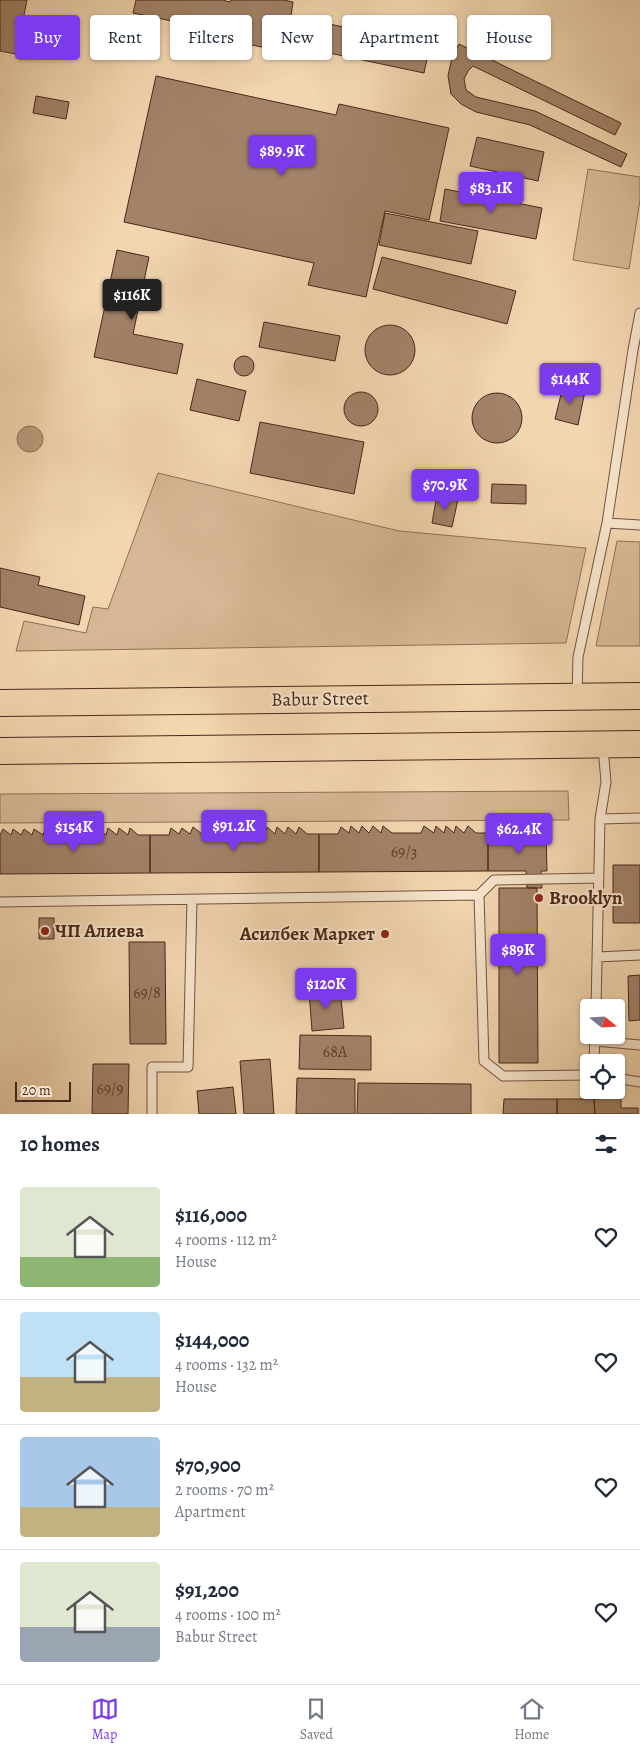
<!DOCTYPE html>
<html lang="en">
<head>
<meta charset="utf-8">
<style>
	:root { --surface:#fff; --page:#f2f2f3; --text:#1f2937; --muted:#747a83; --line:#e0e1e3; --accent:#7c3aed }
	body { margin:0; font-family:Alegreya,serif; background:var(--page); color:var(--text); height:100vh; display:flex; flex-direction:column; font-size:19px; white-space:nowrap }
	* { box-sizing:border-box; margin:0 }
	p { font-size:16px; color:var(--muted) }
	.icon { flex:none; width:28px; height:28px; fill:none; stroke:currentColor; stroke-width:2; stroke-linecap:round; stroke-linejoin:round }
	.map { position:relative; height:1114px; overflow:hidden }
	.sheet { display:flex; flex-direction:column; background:var(--surface); flex:1 }
	.sheet>* { flex:none }
	.hud { position:absolute; left:15px; top:15px; width:610px; height:45px; display:flex; gap:10px }
	.needle { width:32px; rotate:108deg }
	.buttons { position:absolute; left:580px; top:999px; display:grid; gap:10px }
	.buttons a { display:grid; place-items:center; width:45px; height:45px; border-radius:5px; background:var(--surface); box-shadow:0 1px 4px #0004; font-size:25px }
	.scale { position:absolute; left:15px; bottom:12px; width:56px; box-sizing:border-box; padding-left:5px; border:2px solid #4b271a; border-top:0; font-size:14px; line-height:18px; white-space:nowrap; color:#4b271a; -webkit-text-stroke:4px #f7e4cc; paint-order:stroke }
	.price { position:absolute; translate:-50% -42px; padding:0 11px; border-radius:5px; background:var(--accent); color:#fff; font-size:16px; line-height:32px; filter:drop-shadow(0 1px 2px #0008) }
	.price::after { content:''; position:absolute; left:50%; top:30px; width:15px; height:11px; margin-left:-8px; background:inherit; clip-path:polygon(0 0,100% 0,50% 100%) }
	.price.active { background:#222; color:#fff }
	ul { padding:0; list-style:none }
	li { display:flex; align-items:center; gap:15px; height:125px; padding:0 20px }
	li+li { border-top:1px solid var(--line) }
	li span { display:grid; place-items:center; flex:none; width:140px; height:100px; border-radius:5px; color:#555 }
	li>.icon { margin-inline-start:auto }
	span .icon { width:60px; height:60px; fill:#fffc; stroke-width:1 }
	li b { font-size:21px }
	h2 { display:flex; justify-content:space-between; align-items:center; height:60px; padding:0 20px; font-size:21px }
	.chip { padding:0 18px; border-radius:5px; background:var(--surface); box-shadow:0 1px 4px #0004; font-size:18px; line-height:45px }
	.chip.active { background:var(--accent); color:#fff }
	.tab-bar { display:flex; justify-content:space-around; align-items:center; height:70px; border-top:1px solid var(--line); background:var(--surface); font-size:14px; color:var(--muted) }
	.tab-bar a { display:grid; justify-items:center; gap:2px }
	.tab-bar .active { color:var(--accent) }
	.map>svg:first-child { display:block }
	.green { fill:#d6b896; stroke:#907058 }
	.water { fill:#b99a7d; stroke:#8d6c55 }
	.building { fill:#a28268; stroke:#4b271a }
	.lines { fill:none; stroke-linecap:round; stroke-linejoin:round }
	.service-casing { stroke:#755340; stroke-width:11 }
	.primary-casing { stroke:#4b271a; stroke-width:28 }
	.service { stroke:#f7e4cc; stroke-width:9 }
	.primary { stroke:#f2d6b0; stroke-width:26 }
	.poi-dot { fill:#8f2418; stroke:#f7e4cc; stroke-width:2 }
	.labels { text-anchor:middle; dominant-baseline:central; stroke-width:4; stroke-linejoin:round; paint-order:stroke }
	.number-label { font-size:16px; fill:#613e2e }
	.street-label { font-size:19px; fill:#4b271a; stroke:#f7e4cc }
	.poi-label { font-size:19px; font-weight:bold; fill:#4b271a; stroke:#f7e4cc; text-anchor:start }
</style>
</head>
<body>
<div class="map">
<svg width="640" height="1114" viewBox="0 0 640 1114">
	<rect width="100%" height="100%" fill="#f2d6b0"/>
	<filter id="stains"><feTurbulence type="fractalNoise" baseFrequency=".004" numOctaves="4"/><feColorMatrix values="0 0 0 0 .2 0 0 0 0 .09 0 0 0 0 .02 0 0 0 .5 -.17"/></filter>
	<radialGradient id="worn" r=".72"><stop offset=".6" stop-color="#630" stop-opacity="0"/><stop offset="1" stop-color="#630" stop-opacity=".3"/></radialGradient>
	<path class="green" d="M588 169 640 177V200L629 269 573 260Z
		M158 473 399 531 586 548 566 643 16 651 24 621 86 633 93 607 108 609Z
		M617 541 640 542V646H596Z
		M568 791 569 820 0 823V794Z"/>
	<path class="water" d="M17 439a13 13 0 1 1 26 0a13 13 0 1 1-26 0Z"/>
	<path class="building" d="M0 0H27L16 54 0 51Z
		M136 0H222L230 2 231 0H283L293 2 291 16 430 45 424 73 287 44 285 52 219 38 220 31 133 13Z
		M459 44 621 123 615 135 473 66 468 71 464 79 466 90 476 97 535 111 627 154 621 167 530 125 476 112 461 104 451 94 448 76 452 57Z
		M156 76 336 115 339 104 449 128 429 220 385 211 366 297 308 285 314 263 124 222Z
		M36 96 69 102 66 119 33 113Z
		M477 137 544 152 538 181 470 166Z
		M445 189 542 208 536 239 440 221Z
		M385 213 478 231 471 264 379 245Z
		M117 250 149 257 133 334 183 344 177 374 94 357Z
		M382 257 516 291 507 324 373 289Z
		M264 322 340 336 335 361 259 347Z
		M365 350a25 25 0 1 1 50 0a25 25 0 1 1-50 0Z
		M234 366a10 10 0 1 1 20 0a10 10 0 1 1-20 0Z
		M197 379 246 391 239 421 190 410Z
		M563 386 585 391 578 425 555 419Z
		M344 409a17 17 0 1 1 34 0a17 17 0 1 1-34 0Z
		M472 418a25 25 0 1 1 50 0a25 25 0 1 1-50 0Z
		M260 422 364 442 354 494 250 473Z
		M492 484 526 485V504L491 503Z
		M437 495 458 499 452 527 432 523Z
		M0 568 40 577 38 585 85 596 79 625 0 607Z
		M351 826 359 833 362 826 369 833 373 826 381 833 383 826 392 833H421L424 826 434 833 436 826 444 833 446 826 454 833 456 826 464 833 468 826 476 833H488V871L319 872V834H338L341 827 349 833Z
		M193 827 202 834 204 827 212 834 214 827 222 834H265L267 827 275 834 277 827 285 834 288 827 296 834 299 827 307 834H319V872L150 873V835H169L171 828 179 834 182 828 190 834Z
		M86 828 95 835 98 828 106 835 108 828 117 835 119 828 128 835 130 828 138 835H150V873L0 874V835L3 829 11 835 13 829 21 835 24 829 32 835 34 829 43 835 45 829 53 835H84Z
		M546 832 547 871H541L542 888H527L526 871H488V833Z
		M613 865H640V923H613Z
		M499 888H537L538 1063H499Z
		M39 918H54V939H39Z
		M129 942H165L166 1044H130Z
		M640 975V1020L629 1021 628 976Z
		M340 988 344 1028 312 1031 309 991Z
		M300 1035 371 1036V1070L299 1069Z
		M270 1059 274 1114H244L240 1061Z
		M93 1064H129L128 1114H92Z
		M297 1078 355 1079V1114H296Z
		M358 1083 471 1084V1114H357Z
		M233 1087 236 1114H199L197 1091Z
		M621 1097V1108H638V1114H595L594 1099Z
		M504 1099H557V1114H503Z
		M557 1099H594L595 1114H557Z"/>
	<g class="lines">
		<defs>
			<path id="service" d="M607 523 640 525
				M577 694 578 657 607 523 633 350 640 313
				M600 819 640 818
				M479 895 494 880 599 878
				M0 902 479 895 484 1061 503 1076 589 1075
				M597 957 640 955
				M596 1008 600 819 606 782 603 747
				M595 1041 640 1045
				M594 1062 595 1035
				M616 1078 640 1082
				M152 1114V1067H188L192 899"/>
			<path id="primary" d="M0 703 640 696
				M0 751 640 744"/>
		</defs>
		<use href="#service" class="service-casing"/>
		<use href="#primary" class="primary-casing"/>
		<use href="#service" class="service"/>
		<use href="#primary" class="primary"/>
	</g>
	<g class="poi-dot">
		<circle cx="539" cy="898" r="5"/>
		<circle cx="45" cy="931" r="5"/>
		<circle cx="385" cy="934" r="5"/>
	</g>
	<g class="labels">
		<g class="number-label">
			<text x="404" y="852">69/3</text>
			<text x="147" y="993">69/8</text>
			<text x="335" y="1052">68A</text>
			<text x="110" y="1089">69/9</text>
		</g>
		<g class="street-label">
			<text transform="translate(320 699) rotate(-1)">Babur Street</text>
		</g>
		<g class="poi-label">
			<text x="549" y="898">Brooklyn</text>
			<text x="55" y="931">ЧП Алиева</text>
			<text x="375" y="934" text-anchor="end">Асилбек Маркет</text>
		</g>
	</g>
	<rect width="100%" height="100%" filter="url(#stains)"/>
	<rect width="100%" height="100%" fill="url(#worn)"/>
</svg>
<div class="buttons">
<a><svg class="needle" viewBox="-14 -14 28 28"><path d="M0-13l5 13h-10z" fill="#e53935"/><path d="M0 13l5-13h-10z" fill="#747a83"/></svg></a>
<a><svg class="icon" aria-label="locate" viewBox="0 0 24 24"><circle cx="12" cy="12" r="6"/><path d="M12 2v4M12 18v4M2 12h4M18 12h4"/></svg></a>
</div>
<div class="scale">20 m</div>
<b class="price" style="left:282px;top:177px">$89.9K</b>
<b class="price" style="left:491px;top:214px">$83.1K</b>
<b class="price active" style="left:132px;top:321px">$116K</b>
<b class="price" style="left:570px;top:405px">$144K</b>
<b class="price" style="left:445px;top:511px">$70.9K</b>
<b class="price" style="left:234px;top:852px">$91.2K</b>
<b class="price" style="left:74px;top:853px">$154K</b>
<b class="price" style="left:519px;top:855px">$62.4K</b>
<b class="price" style="left:518px;top:976px">$89K</b>
<b class="price" style="left:326px;top:1010px">$120K</b>
<div class="hud">
<a class="chip active">Buy</a>
<a class="chip">Rent</a>
<a class="chip">Filters</a>
<a class="chip">New</a>
<a class="chip">Apartment</a>
<a class="chip">House</a>
</div>
</div>
<section class="sheet">
<h2>10 homes<svg class="icon" aria-label="filters" viewBox="0 0 24 24"><path d="M4 7h16M4 17h16"/><circle cx="9" cy="7" r="2"/><circle cx="15" cy="17" r="2"/></svg></h2>
<ul>
<li><span style="background:linear-gradient(#dfe7d0 70%,#8fb573 0)"><svg class="icon" aria-label="home" viewBox="0 0 24 24"><path d="M3 11l9-7 9 7M6 9v11h12V9"/></svg></span><div><b>$116,000</b><p>4 rooms · 112 m²</p><p>House</p></div><svg class="icon" aria-label="heart" viewBox="0 0 24 24"><path d="M12 20l-8-8c-3-5 5-10 8-4 3-6 11-1 8 4z"/></svg></li>
<li><span style="background:linear-gradient(#bfe0f5 65%,#c2b280 0)"><svg class="icon" aria-label="home" viewBox="0 0 24 24"><path d="M3 11l9-7 9 7M6 9v11h12V9"/></svg></span><div><b>$144,000</b><p>4 rooms · 132 m²</p><p>House</p></div><svg class="icon" aria-label="heart" viewBox="0 0 24 24"><path d="M12 20l-8-8c-3-5 5-10 8-4 3-6 11-1 8 4z"/></svg></li>
<li><span style="background:linear-gradient(#a9c7e8 70%,#c2b280 0)"><svg class="icon" aria-label="home" viewBox="0 0 24 24"><path d="M3 11l9-7 9 7M6 9v11h12V9"/></svg></span><div><b>$70,900</b><p>2 rooms · 70 m²</p><p>Apartment</p></div><svg class="icon" aria-label="heart" viewBox="0 0 24 24"><path d="M12 20l-8-8c-3-5 5-10 8-4 3-6 11-1 8 4z"/></svg></li>
<li><span style="background:linear-gradient(#dfe7d0 65%,#9aa5b1 0)"><svg class="icon" aria-label="home" viewBox="0 0 24 24"><path d="M3 11l9-7 9 7M6 9v11h12V9"/></svg></span><div><b>$91,200</b><p>4 rooms · 100 m²</p><p>Babur Street</p></div><svg class="icon" aria-label="heart" viewBox="0 0 24 24"><path d="M12 20l-8-8c-3-5 5-10 8-4 3-6 11-1 8 4z"/></svg></li>
</ul>
</section>
<nav class="tab-bar">
<a class="active"><svg class="icon" aria-label="map" viewBox="0 0 24 24"><path d="M3 6l6-2 6 2 6-2v14l-6 2-6-2-6 2zM9 4v14M15 6v14"/></svg>Map</a>
<a><svg class="icon" aria-label="saved" viewBox="0 0 24 24"><path d="M7 4h10v16l-5-4-5 4z"/></svg>Saved</a>
<a><svg class="icon" aria-label="home" viewBox="0 0 24 24"><path d="M3 11l9-7 9 7M6 9v11h12V9"/></svg>Home</a>
</nav>
</body>
</html>
